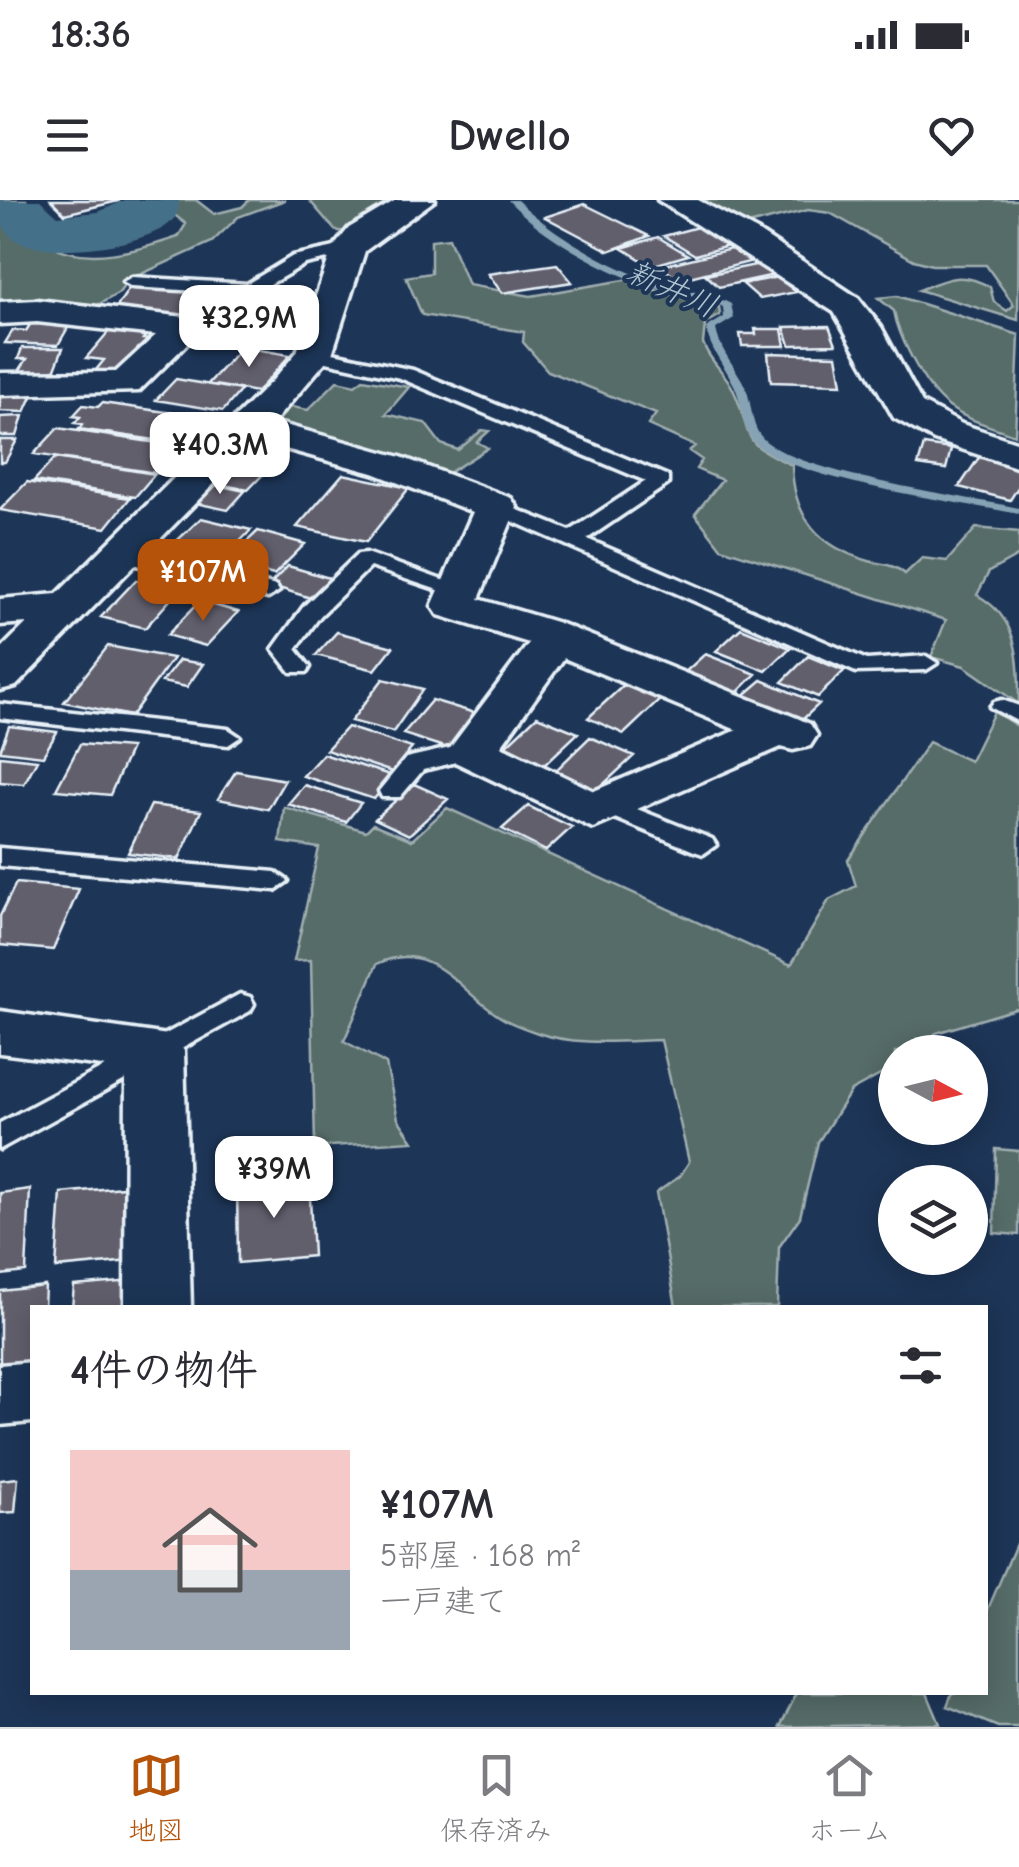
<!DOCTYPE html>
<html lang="ja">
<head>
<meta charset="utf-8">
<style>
	:root { --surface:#fff; --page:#f7f7f7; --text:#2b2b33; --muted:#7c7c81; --line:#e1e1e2; --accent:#b45309 }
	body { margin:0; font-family:"Comic Neue","Klee One",sans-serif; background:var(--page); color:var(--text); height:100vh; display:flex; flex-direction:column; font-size:38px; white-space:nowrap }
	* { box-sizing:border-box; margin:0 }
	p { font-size:32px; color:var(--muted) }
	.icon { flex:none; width:55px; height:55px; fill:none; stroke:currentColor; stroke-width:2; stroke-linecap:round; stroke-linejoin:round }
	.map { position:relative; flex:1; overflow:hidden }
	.side { position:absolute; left:30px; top:1105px; width:958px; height:390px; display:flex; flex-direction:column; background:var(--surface); border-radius:0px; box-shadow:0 5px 25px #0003 }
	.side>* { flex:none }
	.needle { width:65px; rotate:97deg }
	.buttons { position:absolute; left:878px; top:835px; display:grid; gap:20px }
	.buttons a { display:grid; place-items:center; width:110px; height:110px; border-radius:50%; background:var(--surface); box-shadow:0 5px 25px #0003; font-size:50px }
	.price { position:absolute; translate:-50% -85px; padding:0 22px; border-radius:20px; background:#fff; color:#222; font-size:32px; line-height:65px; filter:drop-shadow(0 2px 5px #0008) }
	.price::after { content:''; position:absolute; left:50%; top:60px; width:30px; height:22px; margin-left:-15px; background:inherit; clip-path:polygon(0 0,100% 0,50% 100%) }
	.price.active { background:var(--accent); color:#fff }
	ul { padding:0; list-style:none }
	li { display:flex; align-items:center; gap:30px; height:250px; padding:0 40px }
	li span { display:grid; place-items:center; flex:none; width:280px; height:200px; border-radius:0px; color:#555 }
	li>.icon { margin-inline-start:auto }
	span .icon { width:120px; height:120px; fill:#fffc; stroke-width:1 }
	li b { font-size:42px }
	h2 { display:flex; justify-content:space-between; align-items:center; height:120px; padding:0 40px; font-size:42px }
	.status { display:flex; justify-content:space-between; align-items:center; height:70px; padding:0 50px; background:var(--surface); direction:ltr }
	.status svg { height:28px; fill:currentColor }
	header { display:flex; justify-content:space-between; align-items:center; height:130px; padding:0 40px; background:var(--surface); font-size:45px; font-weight:700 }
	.tabs { display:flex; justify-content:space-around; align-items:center; height:140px; border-top:2px solid var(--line); background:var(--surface); font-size:28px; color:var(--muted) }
	.tabs a { display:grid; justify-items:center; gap:5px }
	.tabs .active { color:var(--accent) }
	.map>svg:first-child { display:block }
	.green { fill:#576c68; stroke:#a0aeb0; stroke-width:2.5 }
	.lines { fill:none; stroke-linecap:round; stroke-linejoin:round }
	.stream { fill:#86a3b5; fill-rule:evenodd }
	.river { fill:#446f89; fill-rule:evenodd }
	.building { fill:#625f6d; stroke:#e8f1f8; stroke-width:2.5 }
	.lane-casing { stroke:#e8f1f8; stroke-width:7 }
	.street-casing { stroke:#e8f1f8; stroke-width:7 }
	.secondary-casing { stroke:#e8f1f8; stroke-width:7 }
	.lane { fill:#1d3557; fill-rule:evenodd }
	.street { fill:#1d3557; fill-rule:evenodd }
	.secondary { fill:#1d3557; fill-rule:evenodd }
	.labels { text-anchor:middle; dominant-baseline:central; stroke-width:8; stroke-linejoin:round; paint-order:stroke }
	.far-water-label { font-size:32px; font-style:italic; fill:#afc4d1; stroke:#1d3557 }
</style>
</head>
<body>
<div class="status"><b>18:36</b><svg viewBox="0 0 49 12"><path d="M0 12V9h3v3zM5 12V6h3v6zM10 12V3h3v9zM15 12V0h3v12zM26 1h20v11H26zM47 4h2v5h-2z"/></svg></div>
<header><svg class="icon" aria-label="menu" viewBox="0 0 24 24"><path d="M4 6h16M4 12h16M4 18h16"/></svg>Dwello<svg class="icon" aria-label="heart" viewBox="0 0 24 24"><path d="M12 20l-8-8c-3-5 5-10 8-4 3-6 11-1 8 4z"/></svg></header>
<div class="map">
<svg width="1019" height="1527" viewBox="0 0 1019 1527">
	<rect width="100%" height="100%" fill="#1d3557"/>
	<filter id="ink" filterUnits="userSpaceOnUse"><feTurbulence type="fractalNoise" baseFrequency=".01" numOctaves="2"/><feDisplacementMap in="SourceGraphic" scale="20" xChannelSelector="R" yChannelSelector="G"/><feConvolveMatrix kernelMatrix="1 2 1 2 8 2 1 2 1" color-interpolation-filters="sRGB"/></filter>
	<g filter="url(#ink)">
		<path class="green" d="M1 0H26L52 22 49 44C85 66 140 50 178 37L186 24 162 5V0H196L214 14 242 7 249 0H285L238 17 212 42 128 80 119 93 94 107 0 101Z
			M309 0H390L395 5 353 34 335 30Z
			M693 0H1019L1018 120 919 90C947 78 962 71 990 87L994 102 1007 111 1014 105 986 65H932L914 60 830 13 808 10 744 26Z
			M449 38 468 85 531 96 630 79 663 93 719 107 720 115 705 124 703 143C709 161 725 172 733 189 755 237 735 240 792 265 793 317 819 347 869 361 883 365 894 364 905 374L922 358 947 361 976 328 1019 332V355L989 372 977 395C1019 418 1019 458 1019 504L964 466 931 457 946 420 721 348 695 314 722 280 696 269 702 260 689 251 695 246 648 225 656 214 548 171 523 142 524 132 422 115 406 77 431 73V40Z
			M897 96 1019 135 1015 235C958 215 940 213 911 156 903 141 897 128 894 111L878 98Z
			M363 179 409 187 386 214 425 223 441 244 458 250 482 230 489 231 477 242 488 248 445 275 367 245 266 221 281 205 308 210 337 181 355 185Z
			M994 512 1019 527V808L936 833 915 852H895V867L851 891 818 942 800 1017 779 1047 777 1107H676L656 993 680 976 689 962 661 840C623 841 574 846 538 833 526 829 512 824 502 818 460 793 432 737 377 764L344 841 386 864 398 919 413 941 315 947 311 760 294 761 319 648 280 642 284 607 366 631 373 624 412 640 447 608 791 765 829 700 856 686 848 660 929 542 970 561Z
			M996 949 1019 951V1035L994 1033Z
			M1019 1337V1527H998L947 1506 952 1493 985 1492V1416Z
			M797 1493H927L940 1524 780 1527Z"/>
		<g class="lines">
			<path class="stream" d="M508 0H517C553 35 616 71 664 85 687 92 710 92 731 104L734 118 716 129C720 151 734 164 744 184 752 199 750 221 760 235 787 273 969 297 1019 308V314C961 302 789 281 753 241 740 226 743 200 733 183 723 163 710 150 706 128L724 117 723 107C702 95 678 96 655 88 607 73 542 37 508 0Z"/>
			<path class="river" d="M0 0H40L58 16 98 12 125 0H179C179 8 178 15 172 21 148 47 38 61 10 36 0 25 0 14 0 0Z"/>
		</g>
		<path class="building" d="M51 0H117L118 1 65 14Z
			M584 4 649 36 609 51 545 17Z
			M701 26 732 45 695 55 664 36Z
			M658 37 688 55 651 66 622 48Z
			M735 48 753 61 678 80 661 66Z
			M765 63 779 74 719 87 706 75Z
			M557 64 572 82 502 93 488 74Z
			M778 77 796 92 760 99 743 84Z
			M130 87 202 92 188 116 114 111Z
			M226 115 303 122 290 145 211 138Z
			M31 123 70 124 58 145 5 143 13 130 26 131Z
			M829 126 836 144 790 145 784 127Z
			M755 129H782L785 146H742L740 134H756Z
			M110 130 147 134 143 139 151 140 133 164 124 163 117 172 96 170 104 160 86 158Z
			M242 147 290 155 257 192 208 184Z
			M22 148H63L53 174H17L27 159H18Z
			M768 153 837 155 842 184 771 182Z
			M176 179 241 190 223 211 156 200Z
			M0 191 34 192 25 212 0 211Z
			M102 203 216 219 196 246 79 229 83 224 75 223 80 217 73 216 83 205 98 207Z
			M23 216 17 236H0V217Z
			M58 228 184 247 162 274 34 254Z
			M0 240H17L5 262H0Z
			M924 245 951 249 946 269 918 265Z
			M980 256 1019 266V286L1010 300 959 287Z
			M55 258 155 274 135 297 34 281Z
			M238 258 272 265 248 290 214 283Z
			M343 274 409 288 366 342 297 327Z
			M27 282 130 298 106 328 0 310Z
			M212 284 245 291 228 310 195 303Z
			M201 318 251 330 215 367 164 353Z
			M258 331 305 344 274 375 226 362Z
			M288 366 336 380 317 400 269 385Z
			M136 380 179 390 145 428 101 417Z
			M200 401 238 412 206 446 167 435Z
			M741 428 790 448 766 471 716 451Z
			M337 432 393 447 375 470 316 455Z
			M108 446 173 458 131 516 64 502Z
			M705 454 756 474 736 494 684 473Z
			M808 456 844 471 818 497 782 482Z
			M179 460 203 464 187 487 162 482Z
			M383 479 423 489 393 532 351 521Z
			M762 480 819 504 800 522 742 497Z
			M626 483 662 498 624 534 588 518Z
			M432 500 478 514 450 549 403 534Z
			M537 516 578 533 542 567 501 550Z
			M9 526 57 532 43 556 0 551Z
			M347 527 412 548 392 572 326 550Z
			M590 537 634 556 593 594 551 575Z
			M80 544 131 548 110 595 56 590Z
			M323 554 393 576 374 599 303 576Z
			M0 556 37 560 24 584 0 582Z
			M236 571 285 580 268 609 218 599Z
			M414 584 448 599 409 635 375 619Z
			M304 585 361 603 346 622 288 604Z
			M151 605 201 611 179 659 128 653Z
			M528 606 572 627 546 651 502 629Z
			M16 683 79 689 53 750 0 745V716Z
			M309 978 313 1056 238 1063 237 985Z
			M134 986 130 1061 56 1068 61 993Z
			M30 989 26 1072 0 1075V993Z
			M132 1081 131 1108H72L74 1086Z
			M45 1086 44 1108H32V1173L0 1177V1091Z
			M18 1278 15 1312 0 1313V1280Z"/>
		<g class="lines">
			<defs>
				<path id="lane" d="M349 44 357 49 355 53 305 64 185 133 179 132V124L231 93 132 87 123 82 132 77 247 84 293 56Z
					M314 149 413 170 668 276V284L587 339 867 460 926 456 937 463 926 470 856 472 489 311V303L496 301 570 331 646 281 400 178 308 158V150Z
					M121 348 276 386 279 391 268 398 113 359V349Z
					M366 353 473 391 462 398 370 367 320 416 296 449 310 467 307 472H291L273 449 304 406 358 354Z
					M1002 500 1019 506V522L990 507 994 502Z
					M0 504 228 529 240 537 228 545 0 518Z
					M472 543 481 546 484 551 481 556 423 570 400 597H382L379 591 406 558Z
					M607 597 712 639 716 645 703 654 694 651 598 611 594 605 598 599Z
					M0 648 275 672 288 681 275 690 0 666Z
					M240 794 250 797 254 804 250 811 0 949V923Z"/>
				<path id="street" d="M396 0H435L365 51 332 154 274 222 401 257 511 298 517 307 479 399 559 423 797 518 810 524 817 535 810 546 793 550 781 547 593 628 455 562 448 551 529 443 438 415 432 406 473 312 373 273 256 241 16 486 0 490V450L27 423 0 425V399L57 394 273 180 297 152 332 49 349 28ZM564 458 737 530 594 591 501 546Z
					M37 100 185 117 198 120 203 128 139 191 0 195V173L116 172 156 135 37 122 0 124V102Z
					M0 811 175 836 184 851 191 1108H125L126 869 0 853Z
					M32 1162V1222L0 1225V1165Z"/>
				<path id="secondary" d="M658 0H698L757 31 858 98 881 127 922 203 962 224 1019 243V268L934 240 894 218 834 112Z"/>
			</defs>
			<use href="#lane" class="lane-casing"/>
			<use href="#street" class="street-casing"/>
			<use href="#secondary" class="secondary-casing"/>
			<use href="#lane" class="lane"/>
			<use href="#street" class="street"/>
			<use href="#secondary" class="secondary"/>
		</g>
	</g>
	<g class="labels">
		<g class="far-water-label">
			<text transform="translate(672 89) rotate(24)">新井川</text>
		</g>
	</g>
</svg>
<div class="buttons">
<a><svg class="needle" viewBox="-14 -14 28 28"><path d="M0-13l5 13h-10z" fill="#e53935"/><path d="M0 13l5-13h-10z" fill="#7c7c81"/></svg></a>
<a><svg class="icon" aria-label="layers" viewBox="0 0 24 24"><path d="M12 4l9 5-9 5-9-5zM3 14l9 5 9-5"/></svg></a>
</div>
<b class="price" style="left:249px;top:170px">¥32.9M</b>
<b class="price" style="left:220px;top:297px">¥40.3M</b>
<b class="price active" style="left:203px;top:424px">¥107M</b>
<b class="price" style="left:274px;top:1021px">¥39M</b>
<section class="side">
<h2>4件の物件<svg class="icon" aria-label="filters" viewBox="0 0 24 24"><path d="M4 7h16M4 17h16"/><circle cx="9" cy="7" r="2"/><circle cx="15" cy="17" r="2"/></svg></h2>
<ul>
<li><span style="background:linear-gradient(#f6c9c9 60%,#9aa5b1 0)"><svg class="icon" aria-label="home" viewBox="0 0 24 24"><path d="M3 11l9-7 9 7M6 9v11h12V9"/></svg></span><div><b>¥107M</b><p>5部屋 · 168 m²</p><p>一戸建て</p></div></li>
</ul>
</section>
</div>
<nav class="tabs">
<a class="active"><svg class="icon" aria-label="map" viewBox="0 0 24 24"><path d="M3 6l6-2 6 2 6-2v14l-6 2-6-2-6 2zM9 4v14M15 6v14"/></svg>地図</a>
<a><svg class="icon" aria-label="saved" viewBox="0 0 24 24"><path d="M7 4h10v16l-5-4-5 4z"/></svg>保存済み</a>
<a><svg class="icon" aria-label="home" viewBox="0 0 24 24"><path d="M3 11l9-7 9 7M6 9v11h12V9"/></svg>ホーム</a>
</nav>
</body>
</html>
